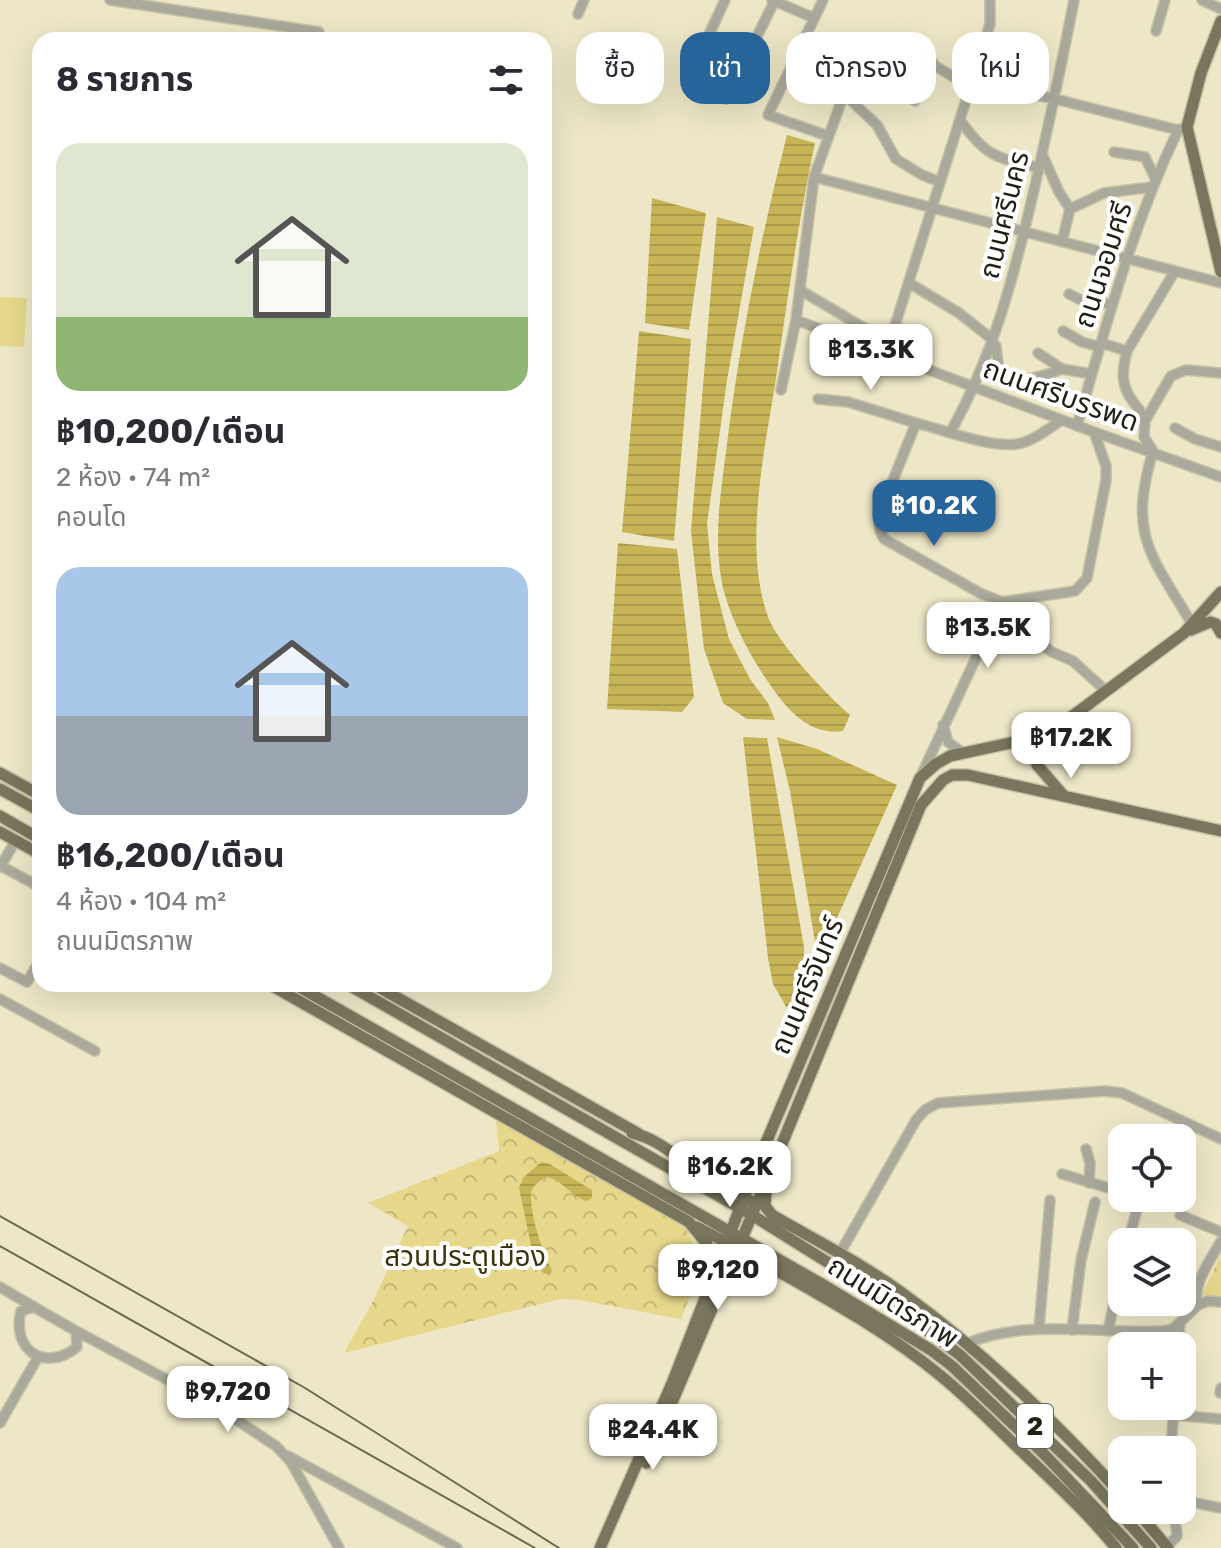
<!DOCTYPE html>
<html lang="th">
<head>
<meta charset="utf-8">
<style>
	:root { --surface:#fff; --page:#f2f2f3; --text:#2b2b33; --muted:#7c7c81; --accent:#26649a }
	body { margin:0; font-family:Rubik,"Noto Sans Thai",sans-serif; background:var(--page); color:var(--text); height:100vh; display:flex; flex-direction:column; font-size:30px; white-space:nowrap }
	* { box-sizing:border-box; margin:0 }
	p { font-size:26px; color:var(--muted) }
	.icon { flex:none; width:44px; height:44px; fill:none; stroke:currentColor; stroke-width:2; stroke-linecap:round; stroke-linejoin:round }
	.map { position:relative; flex:1; overflow:hidden }
	.panel { position:absolute; left:32px; top:32px; width:520px; height:960px; display:flex; flex-direction:column; background:var(--surface); border-radius:24px; box-shadow:0 8px 32px #0002 }
	.panel>* { flex:none }
	.banner { position:absolute; left:576px; top:32px; width:524px; height:72px; display:flex; gap:16px }
	.buttons { position:absolute; left:1108px; top:1124px; display:grid; gap:16px }
	.buttons a { display:grid; place-items:center; width:88px; height:88px; border-radius:16px; background:var(--surface); box-shadow:0 8px 32px #0002; font-size:40px }
	.price { position:absolute; translate:-50% -68px; padding:0 18px; border-radius:16px; background:#fff; color:#222; font-size:26px; line-height:52px; filter:drop-shadow(0 2px 4px #0008) }
	.price::after { content:''; position:absolute; left:50%; top:48px; width:24px; height:18px; margin-left:-12px; background:inherit; clip-path:polygon(0 0,100% 0,50% 100%) }
	.price.selected { background:var(--accent); color:#fff }
	ul { padding:0; list-style:none }
	li { display:grid; align-content:center; gap:16px; height:424px; padding:0 24px }
	li span { display:grid; place-items:center; height:248px; border-radius:24px; color:#555 }
	li>.icon { margin-inline-start:auto }
	span .icon { width:144px; height:144px; fill:#fffc; stroke-width:1 }
	li b { font-size:34px }
	h2 { display:flex; justify-content:space-between; align-items:center; height:96px; padding:0 24px; font-size:34px }
	.tag { padding:0 28px; border-radius:24px; background:var(--surface); box-shadow:0 8px 32px #0002; font-size:28px; line-height:72px }
	.tag.selected { background:var(--accent); color:#fff }
	.map>svg:first-child { display:block }
	.forest { fill:url(#forest-crowns); fill-rule:evenodd }
	.garden { fill:#e6d78b }
	.water { fill:url(#water-rules) }
	.lines { fill:none; stroke-linecap:round; stroke-linejoin:round }
	.minor-casing { stroke:#c8c3a7; stroke-width:12 }
	.major-casing { stroke:#c8c3a7; stroke-width:14 }
	.minor { stroke:#aba99b; stroke-width:9 }
	.major { stroke:#7a765d; stroke-width:11 }
	.rail { stroke:#6b6854; stroke-width:2 }
	.labels { text-anchor:middle; dominant-baseline:central; stroke-width:8; stroke-linejoin:round; paint-order:stroke }
	.shield { fill:#fff; stroke:#64625a; stroke-width:2 }
	.shield-label { font-size:26px; font-weight:bold; fill:#211f13 }
	.street-label { font-size:28px; fill:#211f13; stroke:#fff }
	.park-label { font-size:28px; fill:#3b340b; stroke:#fff }
</style>
</head>
<body>
<div class="map">
<svg width="1221" height="1548" viewBox="0 0 1221 1548">
	<defs>
		<pattern id="forest-crowns" width="20" height="18" patternUnits="userSpaceOnUse" patternTransform="scale(2)"><rect width="20" height="18" fill="#e6d78b"/><path d="M2 6a3 3 0 1 1 6 0M12 15a3 3 0 1 1 6 0" fill="none" stroke="#c5b877"/></pattern>
		<pattern id="water-rules" width="6" height="5" patternUnits="userSpaceOnUse" patternTransform="scale(2)"><rect width="6" height="5" fill="#c6b457"/><path d="M0 2.5h6" fill="none" stroke="#aa9a4b"/></pattern>
	</defs>
	<rect width="100%" height="100%" fill="#ede7c7"/>
	<path class="forest" d="M496 1118 683 1225C710 1262 696 1280 681 1319L579 1300 560 1299 344 1353 373 1301 408 1226 368 1203 499 1151ZM541 1162 548 1163 592 1190 580 1199 562 1183 547 1177C539 1181 531 1186 531 1195 530 1214 543 1254 552 1270L543 1273 534 1260 519 1188Z
		M1221 1255V1298L1202 1295Z"/>
	<path class="garden" d="M0 297 27 298 24 347 0 346Z"/>
	<path class="water" d="M787 135 815 143C799 218 788 295 777 371 766 447 742 543 768 617 778 644 828 696 850 715L843 731C811 736 788 711 771 686 751 658 729 617 722 583 713 536 721 491 727 444 740 339 761 237 787 135Z
		M652 198 706 213 689 330 645 323Z
		M717 217 754 227 727 380 707 524 712 574 729 639 750 679 768 703 775 720 747 719 723 703 704 649 691 531Z
		M639 331 691 339 674 541 622 532Z
		M618 543 677 549 694 697 682 712 607 709Z
		M743 737 767 738 804 947 803 992 810 1008 800 1031 773 984 768 958Z
		M777 737 817 749 897 785 818 960 790 791Z
		M541 1162 548 1163 592 1190V1198L587 1201C571 1197 564 1181 547 1177 539 1181 531 1186 531 1195 530 1214 543 1254 552 1270L550 1275 543 1273 534 1260 519 1188 523 1178Z"/>
	<g class="lines">
		<defs>
			<path id="minor" d="M110 0 319 32
				M772 0 814 18
				M823 0 768 115 828 136
				M1202 0 1221 9
				M578 14 584 0
				M1156 31 1165 0
				M687 82 725 0
				M726 99 775 0
				M915 101 880 62 913 44 937 67 955 78 1055 99 1178 130
				M960 120C987 158 996 157 1039 168
				M1114 152 1145 157 1155 178
				M1042 154 1059 192 1070 209 1062 242
				M814 177 1221 283
				M1070 209 1104 193 1152 187
				M909 283 959 313 993 340
				M800 290 864 328 891 338
				M1069 294 1083 301 1110 304
				M796 320 1094 432 1221 477
				M1063 331 1082 342 1100 347
				M1101 343 1127 351C1122 371 1120 385 1134 403 1139 410 1143 412 1145 421
				M991 345 996 346C997 354 997 367 1002 373 1017 386 1046 375 1062 369
				M1127 351 1175 271
				M1038 353 1062 369 1092 374
				M886 354 990 24V0
				M781 390 796 320 814 177 844 94 877 125 896 159 922 175 940 182
				M818 399 848 402 916 423
				M1062 420C1049 428 1032 442 1017 444 989 448 945 430 916 423L881 510C878 521 878 530 884 539L980 593 1002 602 1075 591 1087 578 1106 480V466L1094 432
				M1077 426C1107 322 1132 227 1178 130L1184 128
				M1175 428 1195 439 1221 447
				M951 431C994 354 1014 276 1034 190 1048 127 1062 64 1074 0
				M998 610 1052 652 1073 661 1106 691
				M1192 624C1150 553 1128 536 1153 451L1144 437 1145 421 1171 376 1186 370 1221 373
				M943 725 948 742 963 753
				M920 778 1002 602
				M1 866 40 887
				M0 867 16 840
				M0 968 27 982 40 960
				M0 999 95 1051
				M1086 1149 1090 1163 1089 1183
				M1062 1174 1122 1192
				M1180 1215 1221 1232
				M1128 1242 1140 1198
				M840 1253 916 1120 925 1110 938 1103 1105 1091 1122 1093 1221 1139
				M0 1287 34 1307
				M1198 1305 1208 1301 1221 1302
				M34 1307 76 1331 77 1347C45 1373 11 1350 21 1311Z
				M1039 1328 1050 1200
				M1072 1330 1081 1260 1095 1202
				M76 1331 211 1403 276 1446 291 1462 339 1548
				M1108 1331 1122 1265
				M968 1343C1017 1323 1071 1330 1123 1331 1140 1331 1157 1333 1173 1329L1198 1305C1191 1285 1212 1258 1221 1241
				M1178 1346 1180 1324
				M1220 1393 1221 1388
				M1173 1415 1221 1419
				M0 1423 38 1357
				M1171 1450 1174 1406
				M288 1456 457 1548
				M1182 1500 1221 1508
				M1167 1547 1177 1536 1174 1510"/>
			<path id="major" d="M1221 21 1201 73 1187 127 1221 272
				M1191 630 1210 622 1216 624 1221 633
				M1047 735 1040 744 1037 765 1064 796
				M0 773 40 795
				M0 789 40 811
				M0 816 40 839
				M0 832 40 854
				M269 984 689 1222 707 1244 715 1270
				M294 984 820 1283 931 1350 952 1366 1044 1454 1133 1548
				M347 984 752 1215 880 1295 960 1355 1091 1481 1151 1548
				M373 984 639 1134
				M632 1133C683 1144 698 1201 757 1164
				M713 1178 750 1201
				M766 1189 765 1206 772 1215C815 1240 861 1263 902 1293 982 1351 1055 1421 1122 1495
				M697 1227 731 1245
				M730 1271 742 1259 760 1261C822 1296 885 1330 941 1376 974 1403 1004 1435 1035 1464 1063 1491 1092 1518 1116 1548
				M646 1463 770 1173 921 805 943 780 952 775H968L1221 831
				M1136 1510 1168 1548
				M600 1548 673 1381 757 1164 920 778 936 764 950 756 1047 735 1184 633 1221 592"/>
		</defs>
		<use href="#minor" class="minor-casing"/>
		<use href="#major" class="major-casing"/>
		<use href="#minor" class="minor"/>
		<use href="#major" class="major"/>
		<path class="rail" d="M0 1216 305 1388 559 1548
			M0 1246 535 1548"/>
	</g>
	<g class="labels">
		<rect class="shield" x="1017" y="1404" width="36" height="44" rx="6"/>
		<g class="shield-label">
			<text x="1035" y="1426">2</text>
		</g>
		<g class="street-label">
			<text transform="translate(1004 215) rotate(-76)">ถนนศรีนคร</text>
			<text transform="translate(1103 265) rotate(-72)">ถนนจอมศรี</text>
			<text transform="translate(1061 395) rotate(20)">ถนนศรีบรรพด</text>
			<text transform="translate(807 986) rotate(-67)">ถนนศรีจันทร์</text>
			<text transform="translate(893 1302) rotate(32)">ถนนมิตรภาพ</text>
		</g>
		<g class="park-label">
			<text x="465" y="1256">สวนประตูเมือง</text>
		</g>
	</g>
</svg>
<div class="buttons">
<a><svg class="icon" aria-label="locate" viewBox="0 0 24 24"><circle cx="12" cy="12" r="6"/><path d="M12 2v4M12 18v4M2 12h4M18 12h4"/></svg></a>
<a><svg class="icon" aria-label="layers" viewBox="0 0 24 24"><path d="M12 4l9 5-9 5-9-5zM3 14l9 5 9-5"/></svg></a>
<a>+</a>
<a>−</a>
</div>
<b class="price" style="left:871px;top:392px">฿13.3K</b>
<b class="price selected" style="left:934px;top:548px">฿10.2K</b>
<b class="price" style="left:988px;top:670px">฿13.5K</b>
<b class="price" style="left:1071px;top:780px">฿17.2K</b>
<b class="price" style="left:730px;top:1209px">฿16.2K</b>
<b class="price" style="left:718px;top:1312px">฿9,120</b>
<b class="price" style="left:228px;top:1434px">฿9,720</b>
<b class="price" style="left:653px;top:1472px">฿24.4K</b>
<div class="banner">
<a class="tag">ซื้อ</a>
<a class="tag selected">เช่า</a>
<a class="tag">ตัวกรอง</a>
<a class="tag">ใหม่</a>
</div>
<section class="panel">
<h2>8 รายการ<svg class="icon" aria-label="filters" viewBox="0 0 24 24"><path d="M4 7h16M4 17h16"/><circle cx="9" cy="7" r="2"/><circle cx="15" cy="17" r="2"/></svg></h2>
<ul>
<li><span style="background:linear-gradient(#dfe7d0 70%,#8fb573 0)"><svg class="icon" aria-label="home" viewBox="0 0 24 24"><path d="M3 11l9-7 9 7M6 9v11h12V9"/></svg></span><div><b>฿10,200/เดือน</b><p>2 ห้อง · 74 m²</p><p>คอนโด</p></div></li>
<li><span style="background:linear-gradient(#a9c7e8 60%,#9aa5b1 0)"><svg class="icon" aria-label="home" viewBox="0 0 24 24"><path d="M3 11l9-7 9 7M6 9v11h12V9"/></svg></span><div><b>฿16,200/เดือน</b><p>4 ห้อง · 104 m²</p><p>ถนนมิตรภาพ</p></div></li>
</ul>
</section>
</div>
</body>
</html>
